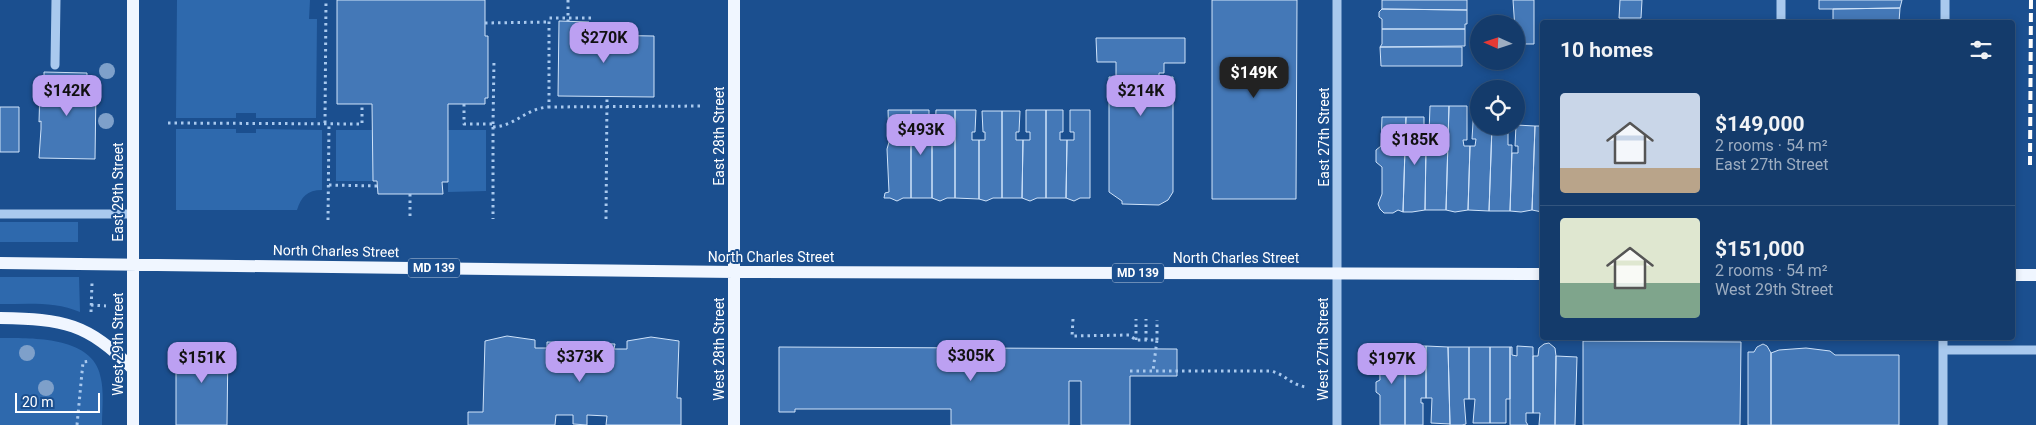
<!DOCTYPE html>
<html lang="en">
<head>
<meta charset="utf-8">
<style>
	:root { --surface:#143b6b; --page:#1d4271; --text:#f1f3f6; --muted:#9dadc1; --line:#33557e; --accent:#bca0f2 }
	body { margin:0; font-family:Roboto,sans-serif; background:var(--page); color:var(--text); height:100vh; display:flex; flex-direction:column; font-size:19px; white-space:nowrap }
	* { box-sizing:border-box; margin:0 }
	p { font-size:16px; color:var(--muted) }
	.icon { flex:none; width:28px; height:28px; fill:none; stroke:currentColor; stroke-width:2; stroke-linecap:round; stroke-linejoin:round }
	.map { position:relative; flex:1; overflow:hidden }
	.sheet { position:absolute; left:1540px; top:20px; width:475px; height:320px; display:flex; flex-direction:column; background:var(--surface); border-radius:5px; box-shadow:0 2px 8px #0003,0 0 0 1px var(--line) }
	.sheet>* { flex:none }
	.needle { width:32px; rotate:273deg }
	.buttons { position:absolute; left:1470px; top:15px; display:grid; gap:10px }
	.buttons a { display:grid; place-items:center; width:55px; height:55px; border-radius:50%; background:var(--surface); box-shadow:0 2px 8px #0003,0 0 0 1px var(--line); font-size:25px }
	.scale { position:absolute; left:15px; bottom:12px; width:85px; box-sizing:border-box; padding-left:5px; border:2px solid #fff; border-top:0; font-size:14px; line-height:18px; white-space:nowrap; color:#fff; -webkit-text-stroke:4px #1b4f8f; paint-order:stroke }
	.price { position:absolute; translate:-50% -42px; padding:0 11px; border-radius:10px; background:var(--accent); color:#111; font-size:16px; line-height:32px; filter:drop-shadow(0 1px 2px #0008) }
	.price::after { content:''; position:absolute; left:50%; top:30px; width:15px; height:11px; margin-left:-8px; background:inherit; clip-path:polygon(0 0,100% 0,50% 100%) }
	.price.selected { background:#222; color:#fff }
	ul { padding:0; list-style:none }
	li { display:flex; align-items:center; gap:15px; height:125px; padding:0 20px }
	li+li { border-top:1px solid var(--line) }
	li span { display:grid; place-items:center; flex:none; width:140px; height:100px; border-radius:5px; color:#555 }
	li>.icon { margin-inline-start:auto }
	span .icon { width:60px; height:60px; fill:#fffc; stroke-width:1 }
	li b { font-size:21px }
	h2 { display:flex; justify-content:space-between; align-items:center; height:60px; padding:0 20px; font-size:21px }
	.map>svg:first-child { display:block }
	.green { fill:#2e69ad }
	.building { fill:#4478b7; stroke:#cfe3fa }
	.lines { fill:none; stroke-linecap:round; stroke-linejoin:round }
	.path { stroke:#a9c9ee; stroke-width:3; stroke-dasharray:2.5 4; stroke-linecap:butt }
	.minor { stroke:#a9c9ee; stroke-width:9 }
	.major { stroke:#f0f6ff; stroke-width:12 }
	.rail { stroke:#fff; stroke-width:4; stroke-dasharray:9 4; stroke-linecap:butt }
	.tree { fill:#7ea0ca }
	.labels { text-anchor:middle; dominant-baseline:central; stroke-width:4; stroke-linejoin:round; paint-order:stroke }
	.shield { fill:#1b4f8f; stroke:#bbcadd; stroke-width:1 }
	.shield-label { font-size:12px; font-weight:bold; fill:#fff }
	.street-label { font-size:14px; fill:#fff; stroke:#1b4f8f }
</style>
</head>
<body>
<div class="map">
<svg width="2036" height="425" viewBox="0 0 2036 425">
	<rect width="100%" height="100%" fill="#1b4f8f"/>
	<path class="green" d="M177 0H310L309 19H317L316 118H256V113H236V118H176Z
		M176 129H236V133H256V129L322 130V190C307 190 301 197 297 210H176Z
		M336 130H372L373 181H336Z
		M448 130H486V191L448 192Z
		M0 222H78V242H0Z
		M0 277H79L80 312C55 301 27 304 0 304Z
		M0 338C32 338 95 336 101 379 104 393 102 410 102 425H0Z"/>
	<path class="building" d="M337 0H485V36H488V98H485V104H448V182H442L443 194H378L377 181H373L372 104H337Z
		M1212 0H1297L1296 199H1212Z
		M1382 0H1467V10L1382 9Z
		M1513 0H1534V44H1516Z
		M1620 0H1642L1641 18H1619Z
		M1819 0H1902L1900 8 1833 9H1819Z
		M1900 8 1899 22H1853V20H1847V22H1833V9Z
		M1382 9 1467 10V24H1465V29H1382V19L1379 17V12Z
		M559 21 589 22V35L654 36V97L558 96Z
		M1382 29H1465V46L1380 47 1382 44Z
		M1096 38H1185V63H1164V73H1159V77H1173V192L1168 200 1159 205 1122 204V201L1109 192V77H1116V62H1097Z
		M1380 47H1462V66H1381Z
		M44 72 87 73V88H96L95 159 39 158 41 129V121L39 122 40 88H44Z
		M1430 106H1449L1446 210H1425L1426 146H1433V140H1430L1429 133Z
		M1449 106H1467V140H1463L1464 146H1470L1468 210 1455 212 1446 210Z
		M1474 106H1479V126H1492L1489 211 1468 210 1470 146H1475L1476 139H1472Z
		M0 107H19V152H0Z
		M888 110H911V198H903L897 201 890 198H884L885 193 889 192 887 149 889 142Z
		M911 110H929V132H926V140H932V198H911Z
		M936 110H955V198H947L940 201 932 198V140H939V132H935Z
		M955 110H976L975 132H972V140H979V199L955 198Z
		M1026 110H1046V198H1037L1030 201 1022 198 1023 140H1030V132H1026Z
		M1046 110H1063V132H1060V140H1067L1066 198H1046Z
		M1070 110H1090V198H1080L1074 201 1066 198 1067 140H1074V132H1070Z
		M982 111H1002V198H993L986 201 979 199V140H985V132H983Z
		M1002 111H1020L1019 132H1016V140H1023L1022 198H1002Z
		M1382 117H1406L1403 212 1398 210 1393 213H1384L1380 209 1378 204 1382 194V167L1376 162V150L1381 146Z
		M1406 117H1424V139H1421V146H1426L1425 210 1412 212H1403Z
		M1516 125 1535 126 1532 210 1521 212 1510 211 1512 153H1518V146H1515Z
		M1492 126H1508V145H1512L1510 211H1489Z
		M1535 126H1542V212L1532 210Z
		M507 336 535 340V348H547V342L615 344 614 349H627V341L651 337 679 341 677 398H681V425H606L607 416 587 415V425L573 424V415H556L555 425H468V412H483L485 341Z
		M1583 341 1741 342 1740 425H1583Z
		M176 343 228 344 227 425H176Z
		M1549 343 1555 348 1556 356 1555 425H1539L1540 413H1533V356H1538L1539 348 1544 344Z
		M1387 344 1405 346V425H1380V395L1376 392V382L1380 380 1379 350Z
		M1763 344 1767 346 1771 353V425H1748V352H1754L1757 347Z
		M1405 346H1426V398H1421V403H1423V425H1405Z
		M1426 346 1448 347 1450 424 1431 423 1432 398H1426Z
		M1517 346 1533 347V413H1526V422L1528 425H1510V347H1512V355L1517 356Z
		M779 347 1177 349V376H1130V425H1081V381H1069V425H951V409H795V412H779Z
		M1448 347H1469V399H1464L1466 424 1462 425H1450Z
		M1469 347H1490V423H1473L1475 399H1469Z
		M1490 347H1510V399H1506V423H1490Z
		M1806 348 1830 351 1835 355H1899V425H1771V353L1779 350Z
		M1556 356 1577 357 1575 425H1555Z"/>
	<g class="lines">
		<path class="path" d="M568 0V21
			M591 18H549V107L704 106
			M485 23 548 22
			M464 104V124H493V219
			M168 123 362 124V104
			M325 123 326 0
			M493 124 494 60
			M493 127C516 126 526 108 549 107
			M329 185 378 186
			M410 194V220
			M606 219 607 97
			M328 220 329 123
			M91 305 106 306
			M91 312 92 283
			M1073 319 1072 336 1129 335 1136 340H1157L1153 371
			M1136 340V319
			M1146 340V319
			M1157 340V320
			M1130 371H1270C1284 373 1292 386 1307 387
			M77 425 83 362 91 361"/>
		<path class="minor" d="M1945 0V22
			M1781 22V0
			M55 65 56 0
			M0 214H133
			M1943 350H2036
			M1337 425V0
			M1943 425V338"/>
		<path class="major" d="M133 0V425
			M0 263 734 272 1542 274
			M2012 275H2036
			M0 318C64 319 87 323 133 369
			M734 425V0"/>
		<path class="rail" d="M2030 165 2031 0"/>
	</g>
	<g class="tree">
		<circle cx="107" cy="71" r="8"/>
		<circle cx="106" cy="121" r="8"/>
		<circle cx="27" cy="353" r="8"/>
		<circle cx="46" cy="388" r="8"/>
	</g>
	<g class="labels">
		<g class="shield">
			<rect x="408" y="258.5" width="52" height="19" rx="4"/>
			<rect x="1112" y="263.5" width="52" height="19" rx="4"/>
		</g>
		<g class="shield-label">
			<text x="434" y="268">MD 139</text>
			<text x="1138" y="273">MD 139</text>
		</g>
		<g class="street-label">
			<text transform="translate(719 136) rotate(-90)">East 28th Street</text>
			<text transform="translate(1324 137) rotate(-90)">East 27th Street</text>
			<text transform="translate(118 192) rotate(-90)">East 29th Street</text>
			<text transform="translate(336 251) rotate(1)">North Charles Street</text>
			<text x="771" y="257">North Charles Street</text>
			<text x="1236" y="258">North Charles Street</text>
			<text transform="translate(118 344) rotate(-90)">West 29th Street</text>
			<text transform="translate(719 349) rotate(-90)">West 28th Street</text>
			<text transform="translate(1323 349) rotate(-90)">West 27th Street</text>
		</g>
	</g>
</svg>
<div class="buttons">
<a><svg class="needle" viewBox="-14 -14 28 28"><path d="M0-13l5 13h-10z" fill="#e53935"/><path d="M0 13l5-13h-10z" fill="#9dadc1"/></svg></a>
<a><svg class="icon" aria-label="locate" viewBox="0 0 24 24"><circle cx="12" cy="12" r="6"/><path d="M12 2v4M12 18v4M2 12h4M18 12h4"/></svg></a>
</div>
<div class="scale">20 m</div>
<b class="price" style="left:604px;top:64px">$270K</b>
<b class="price selected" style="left:1254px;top:99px">$149K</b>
<b class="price" style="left:67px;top:117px">$142K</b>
<b class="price" style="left:1141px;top:117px">$214K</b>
<b class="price" style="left:921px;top:156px">$493K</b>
<b class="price" style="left:1415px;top:166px">$185K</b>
<b class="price" style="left:971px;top:382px">$305K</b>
<b class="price" style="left:580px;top:383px">$373K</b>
<b class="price" style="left:202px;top:384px">$151K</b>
<b class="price" style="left:1392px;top:385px">$197K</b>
<section class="sheet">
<h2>10 homes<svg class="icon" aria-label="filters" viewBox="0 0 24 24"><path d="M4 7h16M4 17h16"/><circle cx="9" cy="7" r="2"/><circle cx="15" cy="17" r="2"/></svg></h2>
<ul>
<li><span style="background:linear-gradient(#c9d6e8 75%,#b9a48a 0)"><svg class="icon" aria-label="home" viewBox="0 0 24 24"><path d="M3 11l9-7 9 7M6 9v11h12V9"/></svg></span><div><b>$149,000</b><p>2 rooms · 54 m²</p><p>East 27th Street</p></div></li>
<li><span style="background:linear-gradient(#dfe7d0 65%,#7fa58c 0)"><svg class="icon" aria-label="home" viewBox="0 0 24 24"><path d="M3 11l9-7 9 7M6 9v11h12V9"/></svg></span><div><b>$151,000</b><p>2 rooms · 54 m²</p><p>West 29th Street</p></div></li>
</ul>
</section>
</div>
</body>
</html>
